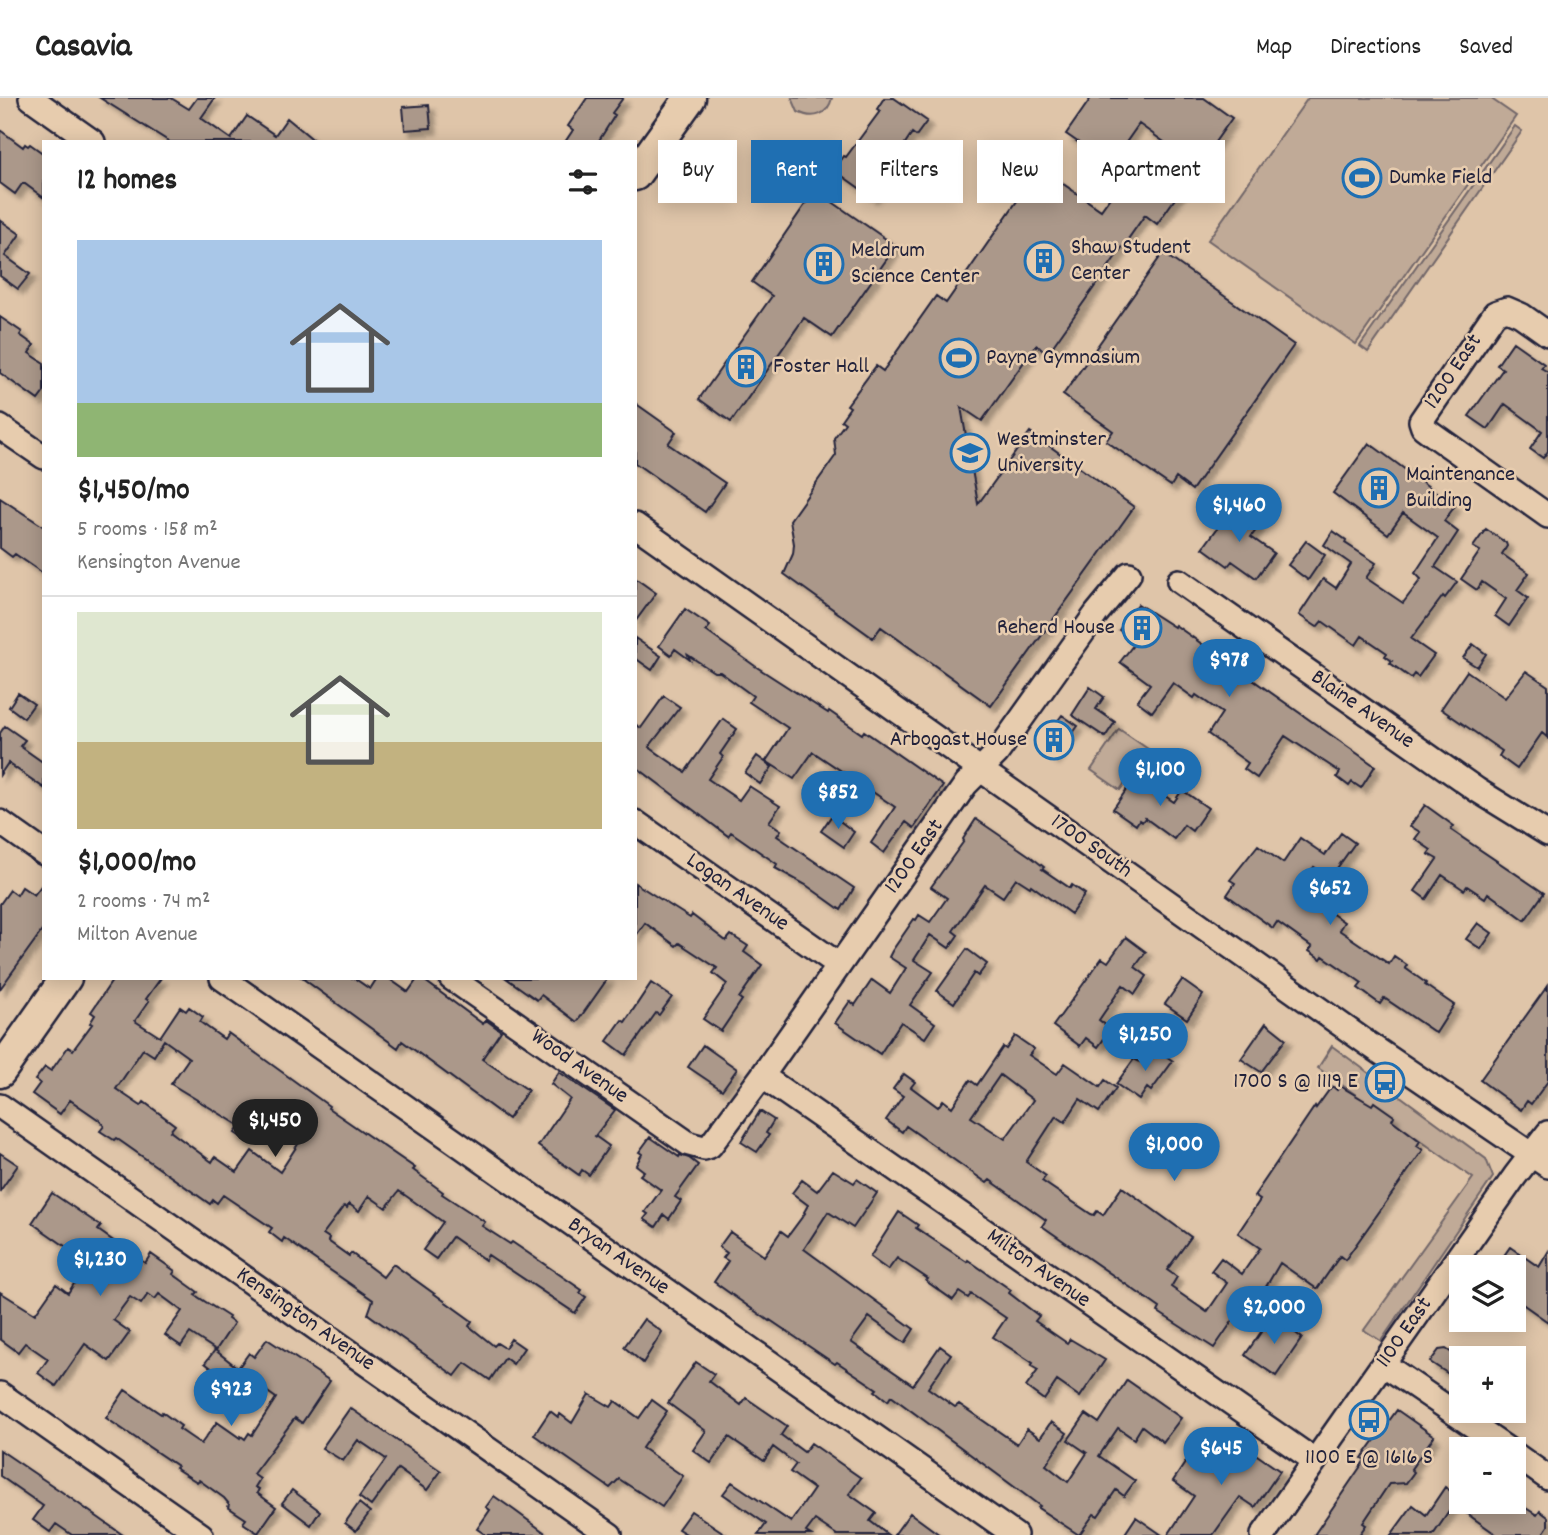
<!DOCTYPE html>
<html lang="en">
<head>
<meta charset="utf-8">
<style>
	:root { --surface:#fff; --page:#f2f2f2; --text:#222; --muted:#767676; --line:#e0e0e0; --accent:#1f6fb2 }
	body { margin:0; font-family:Dekko,sans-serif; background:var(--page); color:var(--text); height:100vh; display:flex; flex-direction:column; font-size:26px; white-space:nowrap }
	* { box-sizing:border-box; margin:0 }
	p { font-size:23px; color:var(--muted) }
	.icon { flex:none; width:38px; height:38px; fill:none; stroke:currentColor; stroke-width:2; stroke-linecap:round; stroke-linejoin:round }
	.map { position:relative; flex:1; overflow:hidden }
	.sheet { position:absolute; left:42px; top:42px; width:595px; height:840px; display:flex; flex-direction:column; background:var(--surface); border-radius:0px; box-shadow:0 4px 18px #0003 }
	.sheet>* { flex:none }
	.hud { position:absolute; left:658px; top:42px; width:665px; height:63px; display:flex; gap:14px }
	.fabs { position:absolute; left:1449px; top:1157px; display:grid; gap:14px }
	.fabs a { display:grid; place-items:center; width:77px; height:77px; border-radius:0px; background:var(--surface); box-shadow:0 4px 18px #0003; font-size:35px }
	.price { position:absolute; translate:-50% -60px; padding:0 16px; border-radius:24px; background:var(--accent); color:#fff; font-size:23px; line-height:46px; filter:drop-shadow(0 2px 4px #0008) }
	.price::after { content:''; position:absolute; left:50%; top:42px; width:21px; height:16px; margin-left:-10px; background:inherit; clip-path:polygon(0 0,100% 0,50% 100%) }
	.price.active { background:#222; color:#fff }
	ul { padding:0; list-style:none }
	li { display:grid; align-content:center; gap:14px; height:371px; padding:0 35px }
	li+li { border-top:2px solid var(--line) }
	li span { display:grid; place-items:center; height:217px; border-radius:0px; color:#555 }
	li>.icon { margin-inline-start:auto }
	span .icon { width:126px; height:126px; fill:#fffc; stroke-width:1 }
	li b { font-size:30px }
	h2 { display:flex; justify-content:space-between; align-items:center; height:84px; padding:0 35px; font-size:30px }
	.chip { padding:0 24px; border-radius:0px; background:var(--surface); box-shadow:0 4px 18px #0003; font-size:24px; line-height:63px }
	.chip.active { background:var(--accent); color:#fff }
	header { display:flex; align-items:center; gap:42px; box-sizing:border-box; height:98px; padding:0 35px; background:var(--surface); border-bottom:2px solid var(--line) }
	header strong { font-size:33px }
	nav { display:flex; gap:38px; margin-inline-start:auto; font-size:24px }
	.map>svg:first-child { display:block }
	.green { fill:#c0aa97; stroke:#716669; stroke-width:2 }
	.building { fill:#ab988a; stroke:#22223b; stroke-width:2; fill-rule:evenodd; filter:url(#shadow) }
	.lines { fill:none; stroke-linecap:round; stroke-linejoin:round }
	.minor-casing { stroke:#22223b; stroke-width:28 }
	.major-casing { stroke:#22223b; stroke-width:35 }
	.minor { stroke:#e7ccae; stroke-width:23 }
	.major { stroke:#e7ccae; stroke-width:30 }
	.labels { text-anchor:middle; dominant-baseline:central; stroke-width:5; stroke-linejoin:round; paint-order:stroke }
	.poi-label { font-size:23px; fill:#22223b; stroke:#e7ccae; text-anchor:start }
	.street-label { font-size:23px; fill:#22223b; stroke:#e7ccae }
</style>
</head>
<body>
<header>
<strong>Casavia</strong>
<nav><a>Map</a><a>Directions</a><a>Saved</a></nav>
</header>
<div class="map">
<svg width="1548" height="1437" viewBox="0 0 1548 1437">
	<defs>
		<filter id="shadow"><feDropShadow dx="5.5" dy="5.5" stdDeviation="2" flood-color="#0004"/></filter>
	</defs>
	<rect width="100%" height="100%" fill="#dfc5a9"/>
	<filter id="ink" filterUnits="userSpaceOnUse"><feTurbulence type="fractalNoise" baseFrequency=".0143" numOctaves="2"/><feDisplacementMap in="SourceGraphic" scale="14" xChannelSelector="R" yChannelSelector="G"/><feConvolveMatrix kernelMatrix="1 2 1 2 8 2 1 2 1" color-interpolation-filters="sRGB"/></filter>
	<g filter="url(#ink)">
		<path class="green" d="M792 0H832C828 17 814 22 798 14Z
			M1308 0H1490L1516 18 1356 246 1208 142Z
			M1515 28 1522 33 1368 254 1360 248Z
			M1119 631 1148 651 1120 692 1091 672Z
			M1332 948 1486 1061 1493 1079 1381 1243 1364 1232 1473 1080 1318 970Z"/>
		<path class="building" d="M100 0H171L189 11 197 0H215L201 20 231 41 247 18 275 37 287 20 316 44H170Z
			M587 0H623L612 15 615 17 598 44H565L573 32 568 28Z
			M884 0H894L927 23 916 38 912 35 902 50V57L895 66 871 77 882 85 872 99 834 72 844 58 846 59 880 13 877 11Z
			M1091 0H1204L1232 20 1157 126 1145 117 1048 255 1036 247 982 323 961 309 978 406 1030 334 1134 409 991 608 881 529 873 540 784 476 793 456 794 446 790 422 836 357 834 340 845 325 841 322 850 309 847 307 876 268 883 273 936 198 946 205 1040 70 1101 112 1126 77 1066 36ZM1139 26 1164 44 1143 74 1118 56Z
			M429 7 431 30 405 32 403 9Z
			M0 32 23 49 25 46 28 48 30 46 44 56V100L25 86H22L15 96 0 85Z
			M815 92 896 148 832 239 804 220 731 324 699 301 772 198 752 184Z
			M0 122 20 136 5 158 30 176 18 191 0 178Z
			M1163 155 1294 247 1192 392 1176 380 1171 388 1106 343 1113 333 1063 297Z
			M0 219 22 234 20 237 34 247 29 255 44 265V294L38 302 0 275Z
			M1513 244 1544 266 1541 270 1548 274V353L1543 360 1530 351 1542 333 1505 306 1488 331 1469 318 1503 271 1497 267Z
			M635 305 676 334 668 346 725 385 705 414 635 365Z
			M1369 345 1455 408 1444 423 1458 434 1435 469 1457 484 1445 500 1443 498 1411 541 1434 557 1418 579 1414 576 1411 580 1390 565 1392 563 1385 558 1387 555 1362 538 1356 547 1322 523 1317 529 1299 517 1323 481 1336 490 1351 466 1324 447 1333 433 1346 442 1345 445 1376 465 1366 480 1403 505 1421 481 1415 475 1438 440 1403 415 1388 436 1333 395Z
			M0 400 44 429V476L15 456 12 459 0 450Z
			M1233 409 1259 428 1251 439 1274 455 1256 480 1232 463 1228 468 1203 450Z
			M1486 431 1506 445 1507 448 1502 456 1529 475 1517 492 1528 500 1509 528 1495 518 1506 501 1482 484 1477 492 1461 481 1480 453 1473 449Z
			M1306 443 1325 457 1308 482 1288 467Z
			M635 480 656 495 635 524Z
			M1138 506 1174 529 1175 527 1375 668 1361 690 1352 684 1349 688 1337 679 1340 674 1285 638 1257 680 1244 671 1248 665 1208 636 1222 615 1196 597 1194 600 1173 585 1152 614 1137 603 1150 586 1120 564 1134 546 1124 539 1125 536 1119 532Z
			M685 511 710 528 706 533 755 568 828 615 829 613 862 636 864 633 943 688 914 730 906 724 884 755 871 745 895 709 813 654 794 681 766 663 788 630 749 604 753 598 720 574H714L688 557 690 562 675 551 671 557 659 548Z
			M635 540 661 558 652 572 635 560Z
			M1473 546 1486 556 1477 569 1463 560Z
			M1467 573 1505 600 1526 573 1548 588V640L1542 635 1517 671 1499 658 1502 653 1441 611Z
			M1090 589 1104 599 1096 611 1115 624 1105 639 1072 617Z
			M18 595 34 606 24 620 9 609Z
			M664 598 680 609 649 649 685 674 723 621 737 631 720 656 723 659 708 681 739 702 749 688 780 708 769 724 781 732 777 738 854 790 841 812 806 787 775 770 777 766 731 734 728 738 635 668V626L641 630Z
			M1062 617 1078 628 1054 661 1035 648 1053 623 1056 625Z
			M5 628 25 642 20 648 44 665V690L8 665 0 677V635Z
			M757 658 772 669 760 686 745 675Z
			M1136 678 1174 704 1182 692 1208 710 1192 733 1184 727 1174 741 1145 720 1142 724 1139 722 1136 727 1113 711Z
			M1425 707 1454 728 1451 732 1544 795 1525 822 1488 795 1485 800 1467 788 1464 792 1442 777 1426 801 1415 793 1437 761 1428 756 1431 752 1415 741 1420 734 1410 728Z
			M832 717 854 734 844 749 821 733Z
			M976 721 1030 758 1044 769 1042 771 1070 790 1072 787 1085 796 1071 816 1031 787 1030 789 1016 780 1003 799 985 787 953 833 958 837 949 850 930 837 914 862 933 874 910 907 935 925 925 940 901 924 880 956 835 925 850 903 855 907 872 882 890 895 906 870 889 859 892 853 914 821 916 822 919 817 930 824 947 800 931 789 964 743 963 741Z
			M1341 735 1355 745 1330 780 1314 769 1298 792 1344 824 1339 832 1389 866 1394 858 1407 867 1405 870 1426 885 1425 887 1454 907 1436 935 1384 900 1380 906 1358 890 1362 885 1323 858 1321 861 1309 853 1312 849 1277 824 1273 830 1227 797 1235 785 1230 782 1258 747 1283 765 1300 740 1325 757Z
			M44 784V830L0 891V806L10 792 17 797 22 789 34 797Z
			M635 785 690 820 692 817 726 843 731 837 748 848 744 854 762 867 739 900 742 902 721 933 703 921 727 886 713 875 717 870 679 845 676 848 645 825 635 839Z
			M1478 825 1492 835 1481 851 1466 841Z
			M1126 839 1146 854 1135 869 1147 878 1135 896 1123 887 1099 922 1111 931 1098 949 1086 940 1080 948 1053 928 1102 860 1108 864Z
			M967 851 987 866 978 878 974 875 954 905 937 893Z
			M114 880H161L146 901 149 903 135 923 160 939 180 909 186 913 189 909 203 919 200 924 224 941 228 935 329 1008 328 1010 415 1070 413 1072 443 1094 442 1096 485 1124 482 1128 510 1146 512 1144 582 1192 580 1195 586 1199 575 1215 488 1157 485 1162 452 1139 436 1161 423 1152 443 1124 399 1093 386 1110 369 1098 359 1113 349 1106 347 1110 344 1108 323 1136 329 1140 328 1143 349 1158 351 1155 383 1179 393 1166 472 1223 469 1228 494 1248 497 1245 505 1250 511 1241 524 1250 513 1266 505 1260 490 1282 465 1265 455 1278 368 1216 373 1202 284 1140 282 1144 269 1134 272 1130 223 1097 217 1105 213 1102 210 1106 116 1040 114 1042 100 1033 104 1028 99 1022 70 1002 60 1016 32 996 40 985 35 982 45 969 51 973 68 949 73 952 92 926 90 925 95 917 91 914ZM164 942 189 960 171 986 240 1028 235 1035 247 1043 264 1018 300 1043 280 1074 252 1053 237 1074 215 1059 212 1064 170 1033 175 1027 144 1004 141 1008 116 991 143 951 154 958Z
			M302 880H354L370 891 377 880H388L408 894 418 880H421L483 926 486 922 501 933 482 961 528 992 508 1021 402 943 398 950Z
			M506 880H608L577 924 541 897 537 902Z
			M1182 882 1203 897 1187 921 1165 906Z
			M651 885 672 899 659 917 656 915 626 957 607 943 622 922 625 924Z
			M1548 887V983L1531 1006 1527 1003 1521 1012 1480 982Z
			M1266 925 1286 941 1261 974 1241 961Z
			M1015 938 1034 951 1029 957 1057 976 1065 965 1100 989 1105 982 1116 990 1099 1014 1080 1001 1065 1024 1056 1018 1026 1064 1046 1078 1042 1083 1091 1116 1094 1117 1097 1113 1103 1117 1122 1089 1191 1139 1167 1172 1177 1179 1171 1189 1207 1214 1227 1185 1211 1173 1221 1160 1242 1176 1260 1150 1238 1135 1260 1102 1254 1098 1315 1008 1316 1010 1332 988 1337 992 1340 988 1372 1007 1374 1004 1394 1018 1392 1022 1420 1043 1417 1048 1423 1052 1345 1162 1340 1158 1317 1191 1280 1165 1257 1204 1249 1199 1214 1250 1158 1214 1160 1210 1042 1128 1046 1122 990 1082 987 1085 906 1028 902 1034 886 1022 903 998 893 991 904 976 915 984 911 989 938 1009 943 1002 952 1009 970 982 977 987 1003 949 1006 951ZM1000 977 1033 1002 1005 1041 971 1019Z
			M703 947 737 971 722 992 688 969Z
			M1152 948 1173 963 1151 993 1147 990 1139 1002 1116 986 1134 961 1140 964Z
			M559 974 615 1012 595 1038 609 1048 589 1077 582 1072 579 1077 538 1048 570 1001 551 986Z
			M760 1013 774 1022 766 1035 769 1037 757 1054 741 1044Z
			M650 1039 679 1059 680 1057 689 1060 698 1067 675 1099 681 1103 669 1121 664 1117 656 1129 644 1121 648 1116 645 1114 661 1092 640 1077 644 1073 636 1067 642 1056 639 1054Z
			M0 1055 18 1067 0 1093Z
			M833 1072 854 1085 857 1081 877 1095 853 1130 828 1114 804 1151 914 1231 905 1245 869 1219 851 1244 913 1287 940 1248 951 1256 928 1290 955 1309 959 1306 1017 1346 1027 1331 1040 1340 1051 1324 1067 1335 1046 1367 1068 1384 1087 1355 1068 1342 1086 1316 1099 1325 1127 1282 1181 1320 1163 1344 1142 1328 1134 1341 1118 1330 1099 1358 1135 1383 1124 1398 1116 1392 1098 1418 1094 1416 1079 1437 1038 1410 1040 1408 1028 1399 891 1298 888 1303 875 1293 877 1291 837 1264 835 1266 770 1222 769 1223 714 1184 728 1163 723 1160 727 1155 719 1149 730 1134 764 1158 781 1133 788 1138 805 1115 804 1114 808 1107 792 1095 802 1082 817 1093Z
			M52 1095 101 1128 98 1132 145 1165 151 1156 175 1173 173 1176 198 1194 195 1197 229 1219 228 1221 234 1225 216 1252 190 1235 181 1248 165 1237 182 1213 159 1196 155 1201 148 1196 141 1206 130 1199 113 1222 130 1234 109 1263 85 1246 56 1288 38 1275 48 1261 25 1245 18 1254 0 1241V1194L35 1216 56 1186 68 1195 88 1164 32 1125Z
			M899 1114 918 1127 916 1130 967 1164 968 1162 1011 1192 1009 1195 1039 1218 1035 1223 1067 1245 1070 1241 1105 1262 1080 1299 1057 1283 1044 1302 1026 1289 1038 1272 1031 1268 1033 1265 993 1239 1006 1220 971 1196 968 1200 959 1194 953 1202 926 1183 928 1181 897 1160 888 1172 870 1159Z
			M1510 1149 1539 1169 1548 1154V1224L1514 1200V1169H1496Z
			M1273 1217 1302 1240 1276 1278 1245 1257Z
			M644 1221 662 1234 643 1265 624 1249Z
			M267 1241 330 1283 302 1325 295 1320 253 1376 260 1381 255 1389 259 1391 257 1395 276 1409 258 1435 243 1425 246 1421 228 1409 229 1406 224 1400 199 1382 197 1384 175 1370 177 1368 106 1320 125 1292 161 1316 162 1314 181 1328 179 1331 201 1346 217 1324 240 1340 241 1338 245 1341 249 1335 252 1337 276 1300 239 1274 221 1300 205 1290 216 1274 205 1265 215 1252 238 1270 249 1255 254 1259Z
			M1446 1251 1461 1261V1284L1430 1264 1439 1252Z
			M696 1264 714 1276 709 1283 741 1307 746 1300 787 1328 781 1337 804 1354 811 1345 861 1380 849 1396 876 1415 870 1423 888 1437H837L815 1422 806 1434 811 1437H758L766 1426 723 1396 732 1384 791 1424 814 1391 790 1374 796 1366 773 1349 764 1363 729 1339 711 1365 693 1352 706 1333 668 1305Z
			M589 1296 611 1309 615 1303 639 1320 652 1302 667 1313 642 1350 683 1378 662 1409 619 1381 610 1390 534 1337 550 1313 558 1319 560 1316 572 1325Z
			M350 1310 441 1373 427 1392 398 1371 371 1408 359 1399 386 1361 358 1342 343 1363 322 1350Z
			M1397 1312 1434 1338 1411 1371 1414 1374 1406 1385 1389 1386 1363 1425 1366 1427 1359 1437H1314L1365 1362 1362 1360Z
			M1228 1337 1280 1373 1255 1409 1240 1399 1213 1437H1168L1194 1398 1173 1383 1191 1356 1207 1367Z
			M0 1352 62 1394 123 1437H72L56 1426 50 1434 33 1422 43 1408 0 1378Z
			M1445 1389 1459 1399 1433 1437H1391L1413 1407 1426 1417Z
			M292 1392 320 1413 311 1427 282 1405Z
			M494 1398 514 1412 548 1437H486L477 1431 490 1412 486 1409Z
			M1474 1404H1516L1537 1417 1540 1413 1548 1419V1428L1542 1437H1497L1466 1415Z
			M359 1405 370 1414 356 1433 345 1425Z
			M691 1413 727 1437H688L678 1431Z
			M910 1415 940 1437H894Z
			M1136 1419 1162 1437H1124Z"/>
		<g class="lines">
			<defs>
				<path id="minor" d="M31 0 93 44
					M1548 236 1521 217 1507 211 1495 215 1421 323 1423 329 1431 335 1548 418
					M0 329 44 359
					M635 427 1367 945 1548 1068
					M1179 483 1477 692 1548 736
					M0 724 44 755
					M635 724 839 867
					M222 880 1015 1437
					M451 880 689 1046 704 1050 710 1048 762 978 966 686 997 655 1096 516 1129 476
					M762 978 1315 1363
					M0 1008 610 1437
					M1383 1266 1507 1351
					M0 1296 201 1437
					M1514 1356 1548 1380
					M1263 1437 1515 1078 1548 1035"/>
				<path id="major" d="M635 77 690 0
					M0 974 66 880"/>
			</defs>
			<use href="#minor" class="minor-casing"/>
			<use href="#major" class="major-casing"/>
			<use href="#minor" class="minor"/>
			<use href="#major" class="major"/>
		</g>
	</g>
	<defs>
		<symbol id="stadium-ring" viewBox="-11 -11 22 22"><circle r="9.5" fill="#e7ccae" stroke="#1f6fb2" stroke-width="1.5"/><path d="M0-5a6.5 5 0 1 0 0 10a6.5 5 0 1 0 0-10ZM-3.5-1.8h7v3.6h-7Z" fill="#1f6fb2"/></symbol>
		<symbol id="building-ring" viewBox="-11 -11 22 22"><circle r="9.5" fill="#e7ccae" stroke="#1f6fb2" stroke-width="1.5"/><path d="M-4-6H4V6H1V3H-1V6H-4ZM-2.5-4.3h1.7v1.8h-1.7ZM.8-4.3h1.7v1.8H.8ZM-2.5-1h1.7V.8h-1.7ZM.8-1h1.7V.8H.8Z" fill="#1f6fb2"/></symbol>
		<symbol id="university-ring" viewBox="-11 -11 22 22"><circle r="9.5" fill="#e7ccae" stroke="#1f6fb2" stroke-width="1.5"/><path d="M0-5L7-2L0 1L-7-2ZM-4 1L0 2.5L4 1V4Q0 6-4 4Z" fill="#1f6fb2"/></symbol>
		<symbol id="bus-ring" viewBox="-11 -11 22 22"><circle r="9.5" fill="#e7ccae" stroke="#1f6fb2" stroke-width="1.5"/><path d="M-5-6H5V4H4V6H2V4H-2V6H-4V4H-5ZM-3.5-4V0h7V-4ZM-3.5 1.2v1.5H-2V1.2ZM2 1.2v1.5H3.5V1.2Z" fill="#1f6fb2"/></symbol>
	</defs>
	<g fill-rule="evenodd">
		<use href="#stadium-ring" x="1340" y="58" width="44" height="44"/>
		<use href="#building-ring" x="1022" y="141" width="44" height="44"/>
		<use href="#building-ring" x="802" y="144" width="44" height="44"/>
		<use href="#stadium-ring" x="937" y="238" width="44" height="44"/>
		<use href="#building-ring" x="724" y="247" width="44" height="44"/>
		<use href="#university-ring" x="948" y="333" width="44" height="44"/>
		<use href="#building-ring" x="1357" y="368" width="44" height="44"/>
		<use href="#building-ring" x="1120" y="508" width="44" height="44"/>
		<use href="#building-ring" x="1032" y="620" width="44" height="44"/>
		<use href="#bus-ring" x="1363" y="962" width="44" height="44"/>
		<use href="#bus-ring" x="1347" y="1300" width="44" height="44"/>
	</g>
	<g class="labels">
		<g class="poi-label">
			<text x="1389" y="80">Dumke Field</text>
			<text x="1071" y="150">Shaw Student<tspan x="1071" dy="26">Center</tspan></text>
			<text x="851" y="153">Meldrum<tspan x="851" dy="26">Science Center</tspan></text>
			<text x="986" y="260">Payne Gymnasium</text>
			<text x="773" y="269">Foster Hall</text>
			<text x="997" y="342">Westminster<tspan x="997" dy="26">University</tspan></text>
			<text x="1406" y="377">Maintenance<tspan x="1406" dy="26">Building</tspan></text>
			<text x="1115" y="530" text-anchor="end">Reherd House</text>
			<text x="1027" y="642" text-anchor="end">Arbogast House</text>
			<text x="1358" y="984" text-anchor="end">1700 S @ 1119 E</text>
			<text x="1369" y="1360" text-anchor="middle">1100 E @ 1616 S</text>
		</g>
		<g class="street-label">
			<text transform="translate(1454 274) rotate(-56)">1200 East</text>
			<text transform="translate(1362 612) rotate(35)">Blaine Avenue</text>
			<text transform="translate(1091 749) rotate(35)">1700 South</text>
			<text transform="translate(915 759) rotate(-55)">1200 East</text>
			<text transform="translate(737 795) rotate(35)">Logan Avenue</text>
			<text transform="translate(579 969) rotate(35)">Wood Avenue</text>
			<text transform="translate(618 1159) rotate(35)">Bryan Avenue</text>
			<text transform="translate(1038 1171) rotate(35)">Milton Avenue</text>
			<text transform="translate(305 1222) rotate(35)">Kensington Avenue</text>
			<text transform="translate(1405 1235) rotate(-55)">1100 East</text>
		</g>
	</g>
</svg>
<div class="fabs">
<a><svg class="icon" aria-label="layers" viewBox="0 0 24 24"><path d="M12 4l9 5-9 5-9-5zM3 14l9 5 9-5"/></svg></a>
<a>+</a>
<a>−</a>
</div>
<b class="price" style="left:1239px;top:446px">$1,460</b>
<b class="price" style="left:1229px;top:601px">$978</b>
<b class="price" style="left:1160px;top:710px">$1,100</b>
<b class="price" style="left:838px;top:733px">$852</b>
<b class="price" style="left:1330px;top:829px">$652</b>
<b class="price" style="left:1145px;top:975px">$1,250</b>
<b class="price active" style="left:275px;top:1061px">$1,450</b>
<b class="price" style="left:1174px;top:1085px">$1,000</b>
<b class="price" style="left:100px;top:1200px">$1,230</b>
<b class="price" style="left:1274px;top:1248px">$2,000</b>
<b class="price" style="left:231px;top:1330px">$923</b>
<b class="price" style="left:1221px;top:1389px">$645</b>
<div class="hud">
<a class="chip">Buy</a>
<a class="chip active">Rent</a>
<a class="chip">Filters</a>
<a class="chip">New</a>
<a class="chip">Apartment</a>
</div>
<section class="sheet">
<h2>12 homes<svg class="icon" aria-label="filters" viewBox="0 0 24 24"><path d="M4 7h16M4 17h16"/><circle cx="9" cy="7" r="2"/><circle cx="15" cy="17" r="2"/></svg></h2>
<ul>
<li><span style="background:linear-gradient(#a9c7e8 75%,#8fb573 0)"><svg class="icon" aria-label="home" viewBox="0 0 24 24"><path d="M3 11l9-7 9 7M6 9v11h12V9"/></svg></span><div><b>$1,450/mo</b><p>5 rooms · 158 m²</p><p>Kensington Avenue</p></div></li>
<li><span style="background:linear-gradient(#dfe7d0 60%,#c2b280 0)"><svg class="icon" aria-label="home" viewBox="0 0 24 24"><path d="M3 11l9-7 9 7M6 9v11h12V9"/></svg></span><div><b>$1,000/mo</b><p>2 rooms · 74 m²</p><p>Milton Avenue</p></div></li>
</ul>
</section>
</div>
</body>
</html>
